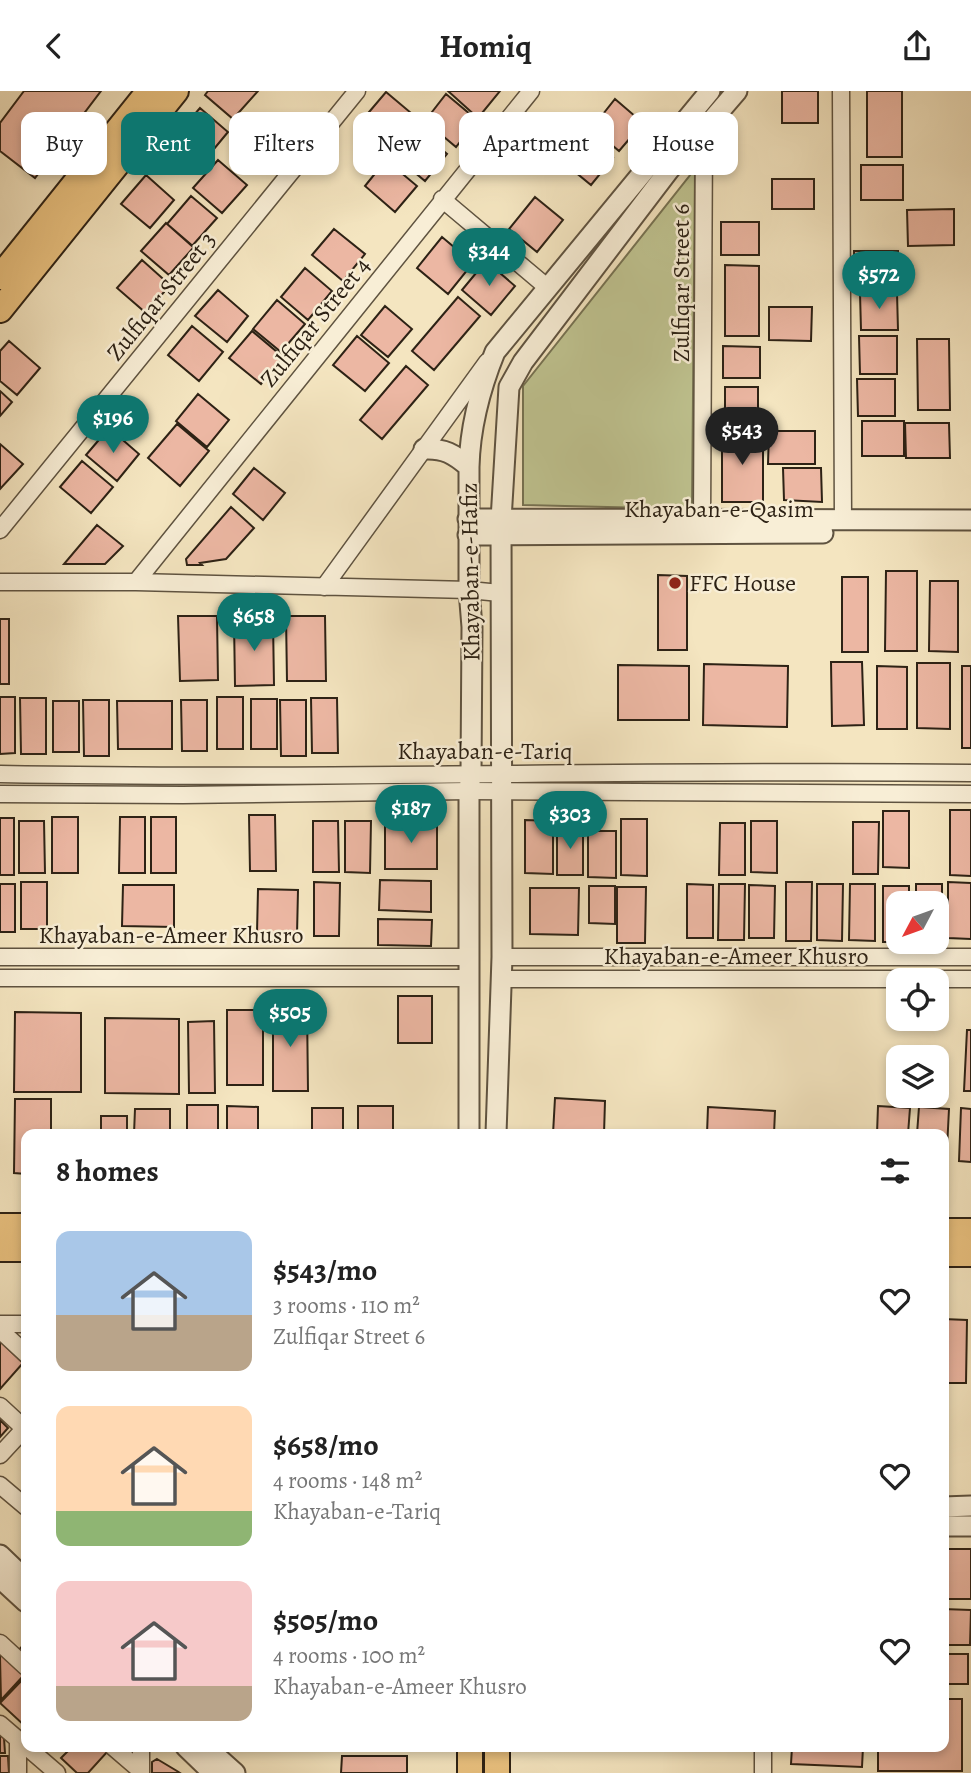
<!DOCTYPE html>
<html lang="en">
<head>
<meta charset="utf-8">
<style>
	:root { --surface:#fff; --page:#f2f2f2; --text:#222; --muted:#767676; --accent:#0f766e }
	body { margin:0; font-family:Alegreya,serif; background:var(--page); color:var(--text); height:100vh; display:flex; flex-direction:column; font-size:26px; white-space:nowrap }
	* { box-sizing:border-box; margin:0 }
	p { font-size:23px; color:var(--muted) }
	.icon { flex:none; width:38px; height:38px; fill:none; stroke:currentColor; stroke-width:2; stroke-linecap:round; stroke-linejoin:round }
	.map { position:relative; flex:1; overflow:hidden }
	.panel { position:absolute; left:21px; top:1038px; width:928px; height:623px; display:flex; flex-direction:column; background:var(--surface); border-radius:14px; box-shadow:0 4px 10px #0003 }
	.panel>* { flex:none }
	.hud { position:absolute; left:21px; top:21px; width:929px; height:63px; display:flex; gap:14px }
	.needle { width:46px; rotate:229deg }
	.tools { position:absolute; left:886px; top:800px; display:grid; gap:14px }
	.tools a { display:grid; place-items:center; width:63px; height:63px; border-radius:14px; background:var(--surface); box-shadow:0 4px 10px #0003; font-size:35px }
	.price { position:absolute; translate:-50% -60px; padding:0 16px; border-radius:24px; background:var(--accent); color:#fff; font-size:23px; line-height:46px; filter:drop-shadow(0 2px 4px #0008) }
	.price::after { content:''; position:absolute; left:50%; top:42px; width:21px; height:16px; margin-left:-10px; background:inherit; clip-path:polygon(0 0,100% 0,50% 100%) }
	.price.active { background:#222; color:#fff }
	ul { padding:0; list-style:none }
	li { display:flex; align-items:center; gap:21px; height:175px; padding:0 35px }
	li span { display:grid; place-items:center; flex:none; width:196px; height:140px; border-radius:14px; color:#555 }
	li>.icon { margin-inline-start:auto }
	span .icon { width:84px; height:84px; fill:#fffc; stroke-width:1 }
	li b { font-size:30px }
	h2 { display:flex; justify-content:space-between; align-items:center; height:84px; padding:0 35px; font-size:30px }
	.tag { padding:0 24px; border-radius:14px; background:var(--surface); box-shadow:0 4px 10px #0003; font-size:24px; line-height:63px }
	.tag.active { background:var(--accent); color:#fff }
	header { display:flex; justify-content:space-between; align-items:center; height:91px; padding:0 35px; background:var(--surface); font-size:32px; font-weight:700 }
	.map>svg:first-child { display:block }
	.green { fill:#bfc390; stroke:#767252; stroke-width:2 }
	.building { fill:#ecb7a3; stroke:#2d2215; stroke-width:2 }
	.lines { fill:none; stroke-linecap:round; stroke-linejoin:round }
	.minor-casing { stroke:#5f5340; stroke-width:19 }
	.tertiary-casing { stroke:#5f5340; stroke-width:23 }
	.primary-casing { stroke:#2d2215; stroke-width:28 }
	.minor { stroke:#f8eed6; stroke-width:16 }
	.tertiary { stroke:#f8eed6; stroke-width:19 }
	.primary { stroke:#eac280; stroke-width:24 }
	.poi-dot { fill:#8f2418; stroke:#f8eed6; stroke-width:2.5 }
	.labels { text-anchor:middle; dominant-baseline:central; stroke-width:5; stroke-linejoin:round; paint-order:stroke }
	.street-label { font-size:24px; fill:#2d2215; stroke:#f8eed6 }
	.poi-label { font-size:24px; fill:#2d2215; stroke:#f8eed6; text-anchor:start }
</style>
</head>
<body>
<header><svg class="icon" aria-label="back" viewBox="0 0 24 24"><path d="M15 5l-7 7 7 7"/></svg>Homiq<svg class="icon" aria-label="share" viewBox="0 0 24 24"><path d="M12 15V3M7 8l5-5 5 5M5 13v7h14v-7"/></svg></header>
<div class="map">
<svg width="971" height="1682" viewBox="0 0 971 1682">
	<rect width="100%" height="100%" fill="#f4e5c0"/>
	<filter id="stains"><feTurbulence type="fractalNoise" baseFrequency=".00286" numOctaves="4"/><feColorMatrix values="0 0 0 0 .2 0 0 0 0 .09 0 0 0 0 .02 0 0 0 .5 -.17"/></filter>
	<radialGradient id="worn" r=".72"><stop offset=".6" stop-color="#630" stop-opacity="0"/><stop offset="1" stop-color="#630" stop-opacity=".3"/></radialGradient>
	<path class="green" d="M695 78 692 418 523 414V295Z"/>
	<path class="building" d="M24 0H101L35 87 0 60V32Z
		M208 0H258L233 28 205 4Z
		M448 0H500L478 27Z
		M782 0H818V32H782Z
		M867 0H902V66H867Z
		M386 1 417 27 395 53 364 27Z
		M446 3 477 29 456 56 425 30Z
		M615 8 643 32 619 60 592 37Z
		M200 17 228 41 204 70 176 45Z
		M416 37 447 63 425 90 394 64Z
		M585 44 613 67 591 94 563 71Z
		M218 69 247 94 222 122 193 97Z
		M386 69 417 95 395 121 365 95Z
		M861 74H903V109H861Z
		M146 84 174 109 150 137 121 113Z
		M772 88H814V118H772Z
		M191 105 217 127 192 155 167 133Z
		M535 106 563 129 537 161 509 138Z
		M954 118V154L908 155 907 119Z
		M721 131H759V164H721Z
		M166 132 194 156 169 184 141 160Z
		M334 138 365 163 343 190 312 164Z
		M442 146 473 172 448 203 417 177Z
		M854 160H898V197H855Z
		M142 169 170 194 146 222 117 197Z
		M486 170 515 195 491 224 462 199Z
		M725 174 759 175V245H725Z
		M305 177 332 200 308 229 281 206Z
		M218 199 248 225 227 251 195 225Z
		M860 202H897L898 239H861Z
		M458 206 480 225 434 279 412 260Z
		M277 209 305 233 281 261 253 238Z
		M385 215 412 238 388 266 361 244Z
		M769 216H812L811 250 769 249Z
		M192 235 223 261 199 290 168 264Z
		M252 240 283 266 261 293 229 267Z
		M357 245 389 272 365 300 333 274Z
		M859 245H897V283H860Z
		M917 248H949L950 319H918Z
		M9 250 40 277 17 304 0 290V260Z
		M723 255 760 256V287H723Z
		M406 275 428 294 382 348 360 329Z
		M857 288H895V325H858Z
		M725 296H758V330H725Z
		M0 300 12 311 0 325Z
		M198 303 229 329 207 356 176 330Z
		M862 330H904V365H862Z
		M905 332H949L950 367H906Z
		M177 333 209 360 180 395 148 367Z
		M109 337 139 363 117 390 86 364Z
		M769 340H815V373H768Z
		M722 341H763V411H722Z
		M0 353 23 373 0 398Z
		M82 370 113 396 91 422 60 396Z
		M254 377 285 402 263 429 233 403Z
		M783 377H821L822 411 784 409Z
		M231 416 254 437 226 468 200 472 202 474H187L186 468Z
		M97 434 123 455 105 473H64Z
		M886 480H917V560H885Z
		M658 484 687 485V559H658Z
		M842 486H868V561H842Z
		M930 490H958V561L929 560Z
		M178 525H217L218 589 180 590Z
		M286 525H325L326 590H287Z
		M0 528H9V593H0Z
		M234 530H273L274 594 235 595Z
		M831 571H862L864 634 832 635Z
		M917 572H950V638L917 637Z
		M704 573 788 575 787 636 703 634Z
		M618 574 689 575V629H618Z
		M877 575 907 576V638H877Z
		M962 575H971V657H962Z
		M0 606H15V662L0 663Z
		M217 606H243V658H217Z
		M20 607H46V663H21Z
		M311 607H337L338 662H312Z
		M251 608H277V658H251Z
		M83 609H109V665H84Z
		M181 609H207V660H182Z
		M280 609H306V665H281Z
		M53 610H79V661H53Z
		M117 610H172V658H118Z
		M950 719H971V785L950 784Z
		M883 720H909V777L883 776Z
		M249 724H275L276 780H250Z
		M52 726H78V782H52Z
		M120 726H145V782H119Z
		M151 726H176V782H151Z
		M0 727H14V784H0Z
		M621 728H647V785L621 784Z
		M525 729 553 730V783L525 782Z
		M19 730H44L45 782H19Z
		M313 730H338L339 781H313Z
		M345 730H371L370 782 345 781Z
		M751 730H777V782L751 781Z
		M385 731H437V778H385Z
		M853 731H879L878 783H853Z
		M720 732H745V784H719Z
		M557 737H583V784H557Z
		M588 740H616V787L588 786Z
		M380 789 431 790V821L379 819Z
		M21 791H47V838H21Z
		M314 791 340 792 339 845H314Z
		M786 791H812L811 850H786Z
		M948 791 971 792V848L948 847Z
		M0 793H15V841H0Z
		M687 793 713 794V847H687Z
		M719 793H745L744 849H718Z
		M817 793H843L842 850 817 849Z
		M850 793H875V850L849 849Z
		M916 793H942V849H936V812H916Z
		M123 794H174V836L122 835Z
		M749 794 775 795 774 847H749Z
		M589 795H615V833L589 832Z
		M883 795H909V812H898V850L908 851H883Z
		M617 796H646L645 852H617Z
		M530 797H579L578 844 530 843Z
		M258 798 298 799 297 844 257 842Z
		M378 828 432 829 431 855 378 854Z
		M398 905H432V952H398Z
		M273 916H307L308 1000H273Z
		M227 919H263V994H227Z
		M15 921 81 922V1001H14Z
		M105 927 179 928V1003L105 1002Z
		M214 930 215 1002H189L188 931Z
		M967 939H971V1000H964Z
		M555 1007 605 1010 604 1043H553Z
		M15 1008H51V1043H26V1083L14 1082Z
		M187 1014H218V1043H187Z
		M227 1015 258 1016V1043H227Z
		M358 1015H393V1043H358Z
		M878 1015 910 1017 908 1043H877Z
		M708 1016 775 1020 774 1043H707Z
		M919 1016 949 1018 945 1097 943 1043H917Z
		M312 1017H343V1043H312Z
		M961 1017 971 1018V1071L959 1070Z
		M135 1018H170V1043H134Z
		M101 1025H127V1043H101Z
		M943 1228 967 1229 966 1292H943Z
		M1 1251 23 1272 0 1298V1253Z
		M0 1329 8 1337 0 1346Z
		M948 1458H971V1508H948Z
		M943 1462H945V1508H943Z
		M943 1518 971 1519 970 1554H943Z
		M26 1551V1569L17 1561Z
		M3 1562 25 1583 1 1609 0 1566Z
		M943 1563H968V1593H943Z
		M25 1586 26 1587V1636L0 1612Z
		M943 1608H962V1680H878V1656H943Z
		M0 1643 4 1647 5 1662H0Z
		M72 1656H102L108 1660 88 1682H77L61 1667Z
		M335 1656H412V1658H335Z
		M792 1656H863L862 1676 791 1673Z
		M0 1665H8L9 1682H0Z
		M342 1665H407V1682H341Z
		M157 1668 177 1680 180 1682H152V1671Z"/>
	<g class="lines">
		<defs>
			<path id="minor" d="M841 0 843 428
				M442 108 548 197
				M702 429 704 39
				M0 439 357 0
				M0 491H136L469 499 500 502
				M136 491 531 0
				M324 496 487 271
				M0 683C324 689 647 678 971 682
				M0 703 183 704 469 700 971 703
				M0 866H468
				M502 866H971
				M0 887H468
				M501 888H971
				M0 1233H26
				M0 1239 26 1263
				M0 1315 26 1339
				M0 1364 25 1337
				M0 1394 26 1416
				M0 1552 26 1576
				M0 1633 57 1682
				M18 1649V1682
				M113 1656 141 1680
				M763 1656V1682
				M141 1682V1656"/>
			<path id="tertiary" d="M424 358C444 357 454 363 469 376
				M468 428 971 429
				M468 444 823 442
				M469 1043V700L471 682 472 536 469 499V376C470 336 480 298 495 261L710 0
				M496 1043 502 866 501 429 509 296 523 271 669 79 737 0
				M943 1416 971 1415
				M943 1435H971
				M0 1464 26 1489
				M0 1487 26 1511
				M186 1656 213 1682
				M206 1656 235 1682"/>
			<path id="primary" d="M0 186 149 0
				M0 219 176 0
				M0 1135H26
				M943 1140H971
				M0 1158H26
				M943 1163H971
				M470 1656V1682
				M497 1656V1682"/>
		</defs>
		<use href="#minor" class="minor-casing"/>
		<use href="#tertiary" class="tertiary-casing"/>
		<use href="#primary" class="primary-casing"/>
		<use href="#minor" class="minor"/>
		<use href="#tertiary" class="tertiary"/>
		<use href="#primary" class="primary"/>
	</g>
	<circle class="poi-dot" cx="675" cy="492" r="7"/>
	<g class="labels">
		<g class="street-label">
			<text transform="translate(681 192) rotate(-90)">Zulfiqar Street 6</text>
			<text transform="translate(161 205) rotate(-51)">Zulfiqar Street 3</text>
			<text transform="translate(315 231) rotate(-51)">Zulfiqar Street 4</text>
			<text x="719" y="418">Khayaban-e-Qasim</text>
			<text transform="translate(470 481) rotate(-91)">Khayaban-e-Hafiz</text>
			<text x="485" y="660">Khayaban-e-Tariq</text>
			<text x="171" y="844">Khayaban-e-Ameer Khusro</text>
			<text x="736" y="865">Khayaban-e-Ameer Khusro</text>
		</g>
		<g class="poi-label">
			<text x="689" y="492">FFC House</text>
		</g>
	</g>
	<rect width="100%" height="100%" filter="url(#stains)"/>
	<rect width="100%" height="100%" fill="url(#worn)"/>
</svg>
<div class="tools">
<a><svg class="needle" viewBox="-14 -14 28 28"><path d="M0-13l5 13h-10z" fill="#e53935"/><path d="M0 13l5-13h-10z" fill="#767676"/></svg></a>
<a><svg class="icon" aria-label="locate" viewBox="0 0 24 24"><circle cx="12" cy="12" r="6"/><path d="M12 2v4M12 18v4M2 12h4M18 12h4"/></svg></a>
<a><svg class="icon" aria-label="layers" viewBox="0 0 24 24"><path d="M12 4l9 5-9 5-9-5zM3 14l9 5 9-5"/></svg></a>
</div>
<b class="price" style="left:489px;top:197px">$344</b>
<b class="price" style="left:879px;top:220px">$572</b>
<b class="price" style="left:113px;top:364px">$196</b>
<b class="price active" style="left:742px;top:376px">$543</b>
<b class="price" style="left:254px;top:562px">$658</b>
<b class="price" style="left:411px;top:754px">$187</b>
<b class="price" style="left:570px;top:760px">$303</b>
<b class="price" style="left:290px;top:958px">$505</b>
<div class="hud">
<a class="tag">Buy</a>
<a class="tag active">Rent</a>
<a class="tag">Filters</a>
<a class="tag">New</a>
<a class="tag">Apartment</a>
<a class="tag">House</a>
</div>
<section class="panel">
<h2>8 homes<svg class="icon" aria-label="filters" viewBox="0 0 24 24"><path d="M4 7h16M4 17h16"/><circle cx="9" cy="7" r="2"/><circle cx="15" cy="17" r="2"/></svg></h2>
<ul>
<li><span style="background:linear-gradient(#a9c7e8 60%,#b9a48a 0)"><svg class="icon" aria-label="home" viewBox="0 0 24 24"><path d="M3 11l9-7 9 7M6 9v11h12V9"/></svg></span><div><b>$543/mo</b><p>3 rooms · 110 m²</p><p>Zulfiqar Street 6</p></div><svg class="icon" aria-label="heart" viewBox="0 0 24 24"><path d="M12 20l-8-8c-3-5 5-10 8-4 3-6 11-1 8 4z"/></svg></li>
<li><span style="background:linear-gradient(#ffd9b3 75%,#8fb573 0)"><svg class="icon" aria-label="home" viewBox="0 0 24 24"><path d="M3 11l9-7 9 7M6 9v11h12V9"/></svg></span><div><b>$658/mo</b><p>4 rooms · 148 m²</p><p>Khayaban-e-Tariq</p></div><svg class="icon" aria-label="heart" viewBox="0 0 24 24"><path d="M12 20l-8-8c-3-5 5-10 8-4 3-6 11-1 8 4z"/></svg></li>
<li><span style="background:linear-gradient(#f6c9c9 75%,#b9a48a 0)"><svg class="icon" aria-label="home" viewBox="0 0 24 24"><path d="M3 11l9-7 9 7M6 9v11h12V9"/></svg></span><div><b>$505/mo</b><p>4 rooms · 100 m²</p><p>Khayaban-e-Ameer Khusro</p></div><svg class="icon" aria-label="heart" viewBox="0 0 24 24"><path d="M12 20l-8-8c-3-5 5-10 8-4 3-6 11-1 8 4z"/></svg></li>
</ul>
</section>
</div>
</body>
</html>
